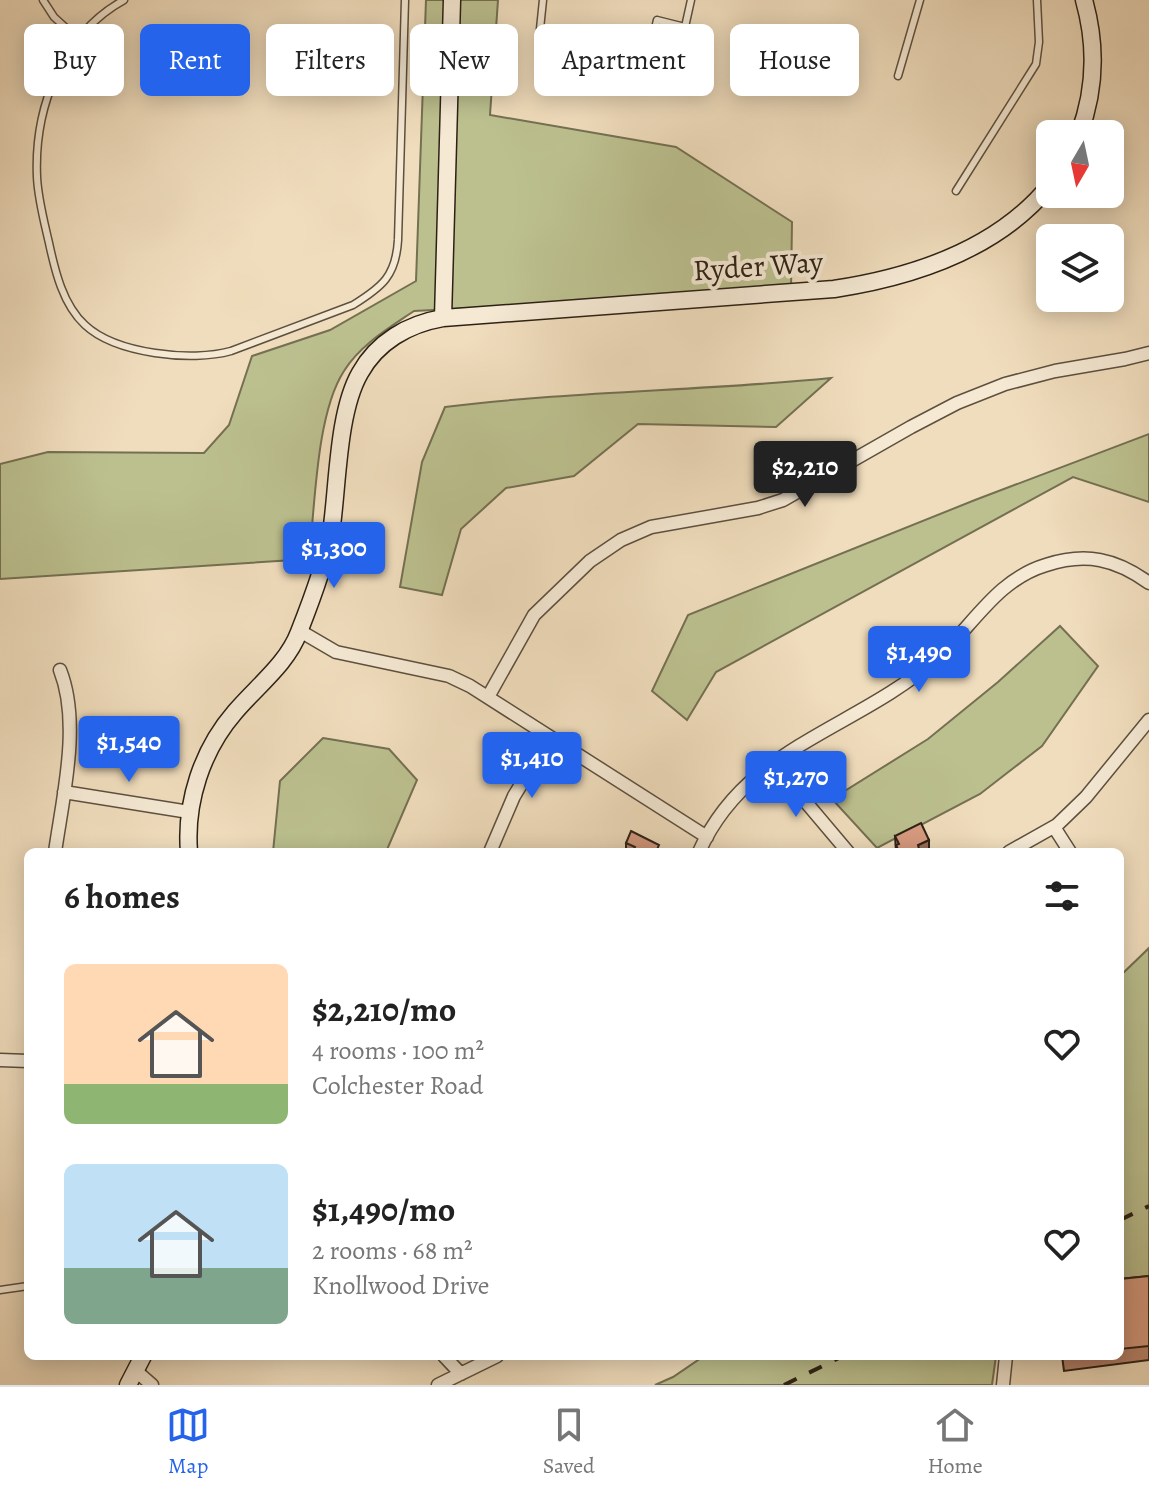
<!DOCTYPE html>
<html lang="en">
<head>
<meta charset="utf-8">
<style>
	:root { --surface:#fff; --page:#f6f6f6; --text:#222; --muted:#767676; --line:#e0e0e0; --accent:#2563eb }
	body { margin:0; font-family:Alegreya,serif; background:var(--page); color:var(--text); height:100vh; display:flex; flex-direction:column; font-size:30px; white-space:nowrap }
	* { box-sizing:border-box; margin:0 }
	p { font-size:26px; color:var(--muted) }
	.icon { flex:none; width:44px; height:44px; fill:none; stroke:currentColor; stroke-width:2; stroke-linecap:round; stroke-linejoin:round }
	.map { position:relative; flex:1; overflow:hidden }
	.side { position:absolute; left:24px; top:848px; width:1100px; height:512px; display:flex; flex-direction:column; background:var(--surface); border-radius:12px; box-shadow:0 4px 20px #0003 }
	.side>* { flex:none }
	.guide { position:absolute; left:24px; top:24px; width:1102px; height:72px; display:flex; gap:16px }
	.needle { width:52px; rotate:189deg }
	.fabs { position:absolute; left:1036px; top:120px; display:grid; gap:16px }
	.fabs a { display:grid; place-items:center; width:88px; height:88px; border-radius:12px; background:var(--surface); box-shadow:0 4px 20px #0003; font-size:40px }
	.price { position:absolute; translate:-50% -68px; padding:0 18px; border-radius:8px; background:var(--accent); color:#fff; font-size:26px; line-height:52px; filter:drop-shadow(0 2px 4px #0008) }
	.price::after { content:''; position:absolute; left:50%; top:48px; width:24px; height:18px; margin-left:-12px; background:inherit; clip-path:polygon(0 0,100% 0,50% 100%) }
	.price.current { background:#222; color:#fff }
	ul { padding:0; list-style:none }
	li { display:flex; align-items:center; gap:24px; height:200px; padding:0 40px }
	li span { display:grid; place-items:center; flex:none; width:224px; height:160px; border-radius:12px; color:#555 }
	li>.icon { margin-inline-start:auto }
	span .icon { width:96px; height:96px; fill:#fffc; stroke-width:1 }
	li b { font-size:34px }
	h2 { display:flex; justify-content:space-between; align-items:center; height:96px; padding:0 40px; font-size:34px }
	.pill { padding:0 28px; border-radius:12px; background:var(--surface); box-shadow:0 4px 20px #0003; font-size:28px; line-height:72px }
	.pill.current { background:var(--accent); color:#fff }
	.tabs { display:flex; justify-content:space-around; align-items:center; height:112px; border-top:2px solid var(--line); background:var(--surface); font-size:22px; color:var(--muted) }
	.tabs a { display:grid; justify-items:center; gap:4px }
	.tabs .current { color:var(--accent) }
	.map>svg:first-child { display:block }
	.green { fill:#bcc08f; stroke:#747052; stroke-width:2 }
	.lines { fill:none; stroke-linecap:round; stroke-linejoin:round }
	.lane-casing { stroke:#5d503f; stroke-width:9 }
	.street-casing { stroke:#5d503f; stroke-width:15 }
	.secondary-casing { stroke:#2c2115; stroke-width:19 }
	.lane { stroke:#f5e9d4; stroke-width:6 }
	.street { stroke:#f5e9d4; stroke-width:12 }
	.secondary { stroke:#f5e9d4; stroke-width:16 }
	.rail { stroke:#2c2115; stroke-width:4; stroke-dasharray:14 14; stroke-linecap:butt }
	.wall { fill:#bb866f; stroke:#2c2115; stroke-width:2 }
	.shaded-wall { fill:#986d5a; stroke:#2c2115; stroke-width:2 }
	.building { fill:#d99c81; stroke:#2c2115; stroke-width:2 }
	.labels { text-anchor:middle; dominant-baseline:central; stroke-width:8; stroke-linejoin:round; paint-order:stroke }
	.street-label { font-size:30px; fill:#2c2115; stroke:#f5e9d4 }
</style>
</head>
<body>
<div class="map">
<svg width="1149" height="1385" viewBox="0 0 1149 1385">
	<rect width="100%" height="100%" fill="#f0ddbd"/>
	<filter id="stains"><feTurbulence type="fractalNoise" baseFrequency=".0025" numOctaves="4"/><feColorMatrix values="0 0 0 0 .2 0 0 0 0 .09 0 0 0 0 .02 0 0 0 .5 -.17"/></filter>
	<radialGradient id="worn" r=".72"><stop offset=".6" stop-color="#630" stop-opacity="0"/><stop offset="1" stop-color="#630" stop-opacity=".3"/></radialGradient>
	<path class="green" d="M426 0H498L490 115 676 147 792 222 791 291 414 311C389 328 360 345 344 371 316 414 315 507 309 559L0 579V464L48 452 204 453 229 425 252 356 330 330 416 281Z
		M831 378 776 427 638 424 574 476 506 488 461 529 442 595 400 587 422 462 445 407C573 391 703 391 831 378Z
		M1149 434V502L1073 477 716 672 687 720 652 691 688 615 975 500Z
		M1060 626 1098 666 1042 746 980 794 877 848 832 799 928 739 998 682Z
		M323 738 389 749 417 780 386 852H273L280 781Z
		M1149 948V1281L1120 1284V976Z
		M704 1356H996L992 1385H655L673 1377Z"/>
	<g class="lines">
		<defs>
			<path id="lane" d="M43 0 54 17 77 38
				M124 0C62 34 34 108 37 177 38 199 44 221 49 243 55 271 63 305 85 325 116 354 192 362 231 351L353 305C382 287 396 276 398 240L405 0
				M543 0 540 29 649 54 657 20 685 27 691 0
				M898 76 920 0
				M956 191 1036 64 1039 42 1037 0
				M0 1290 28 1286"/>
			<path id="street" d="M300 631 336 652 449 676 470 686 707 837
				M488 697 534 615 590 561 621 540 651 527 758 508 783 500 911 427 957 403 1005 384 1055 371 1125 359 1149 353
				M772 762 848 852
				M64 792 189 812
				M1054 827 1070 852
				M55 852C63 796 81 723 60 670
				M490 852 514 796 550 737
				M699 852C746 746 857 729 936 659 973 626 996 580 1046 565 1086 552 1116 559 1149 583
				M1009 852 1057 825 1086 797 1149 720
				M0 1060 28 1061
				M444 1356 461 1374
				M136 1371 152 1385
				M438 1385 497 1356
				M1003 1385 1006 1356"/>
			<path id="secondary" d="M1079 134C1096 89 1097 46 1084 0
				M443 318 452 0
				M189 852C185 802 202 750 235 712 257 686 287 664 299 632 310 604 326 562 331 533 338 487 337 413 360 373 377 342 408 324 443 318L834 289C913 277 998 249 1050 185
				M128 1385 143 1356"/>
		</defs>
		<use href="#lane" class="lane-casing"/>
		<use href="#street" class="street-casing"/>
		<use href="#secondary" class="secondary-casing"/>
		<use href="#lane" class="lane"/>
		<use href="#street" class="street"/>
		<use href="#secondary" class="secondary"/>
		<path class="rail" d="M1120 1220 1149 1206
			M784 1385 843 1356"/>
	</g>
	<path class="wall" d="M895 836 929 850 924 852H896Z
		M626 843 659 852H626Z
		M1149 1276V1360L1064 1371 1062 1356H1120V1279Z"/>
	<path class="shaded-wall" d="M929 840V850L924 852H913L918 845Z"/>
	<path class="building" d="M921 823 929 840 918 845 919 849 913 852H899L896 845 899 844 895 836Z
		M631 831 659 845 656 852H632L635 847 626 843Z
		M1149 1276V1346L1120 1349V1279Z"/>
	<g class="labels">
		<g class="street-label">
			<text transform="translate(758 266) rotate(-4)">Ryder Way</text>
		</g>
	</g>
	<rect width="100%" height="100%" filter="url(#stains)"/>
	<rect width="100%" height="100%" fill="url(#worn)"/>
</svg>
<div class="fabs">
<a><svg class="needle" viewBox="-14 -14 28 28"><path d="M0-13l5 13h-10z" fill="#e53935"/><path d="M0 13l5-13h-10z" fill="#767676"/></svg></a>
<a><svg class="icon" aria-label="layers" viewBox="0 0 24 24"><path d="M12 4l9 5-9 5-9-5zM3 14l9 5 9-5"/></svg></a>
</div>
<b class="price current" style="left:805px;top:509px">$2,210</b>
<b class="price" style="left:334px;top:590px">$1,300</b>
<b class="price" style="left:919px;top:694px">$1,490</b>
<b class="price" style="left:129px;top:784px">$1,540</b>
<b class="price" style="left:532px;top:800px">$1,410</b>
<b class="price" style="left:796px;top:819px">$1,270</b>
<div class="guide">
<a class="pill">Buy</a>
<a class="pill current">Rent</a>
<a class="pill">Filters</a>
<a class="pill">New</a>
<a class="pill">Apartment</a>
<a class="pill">House</a>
</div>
<section class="side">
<h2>6 homes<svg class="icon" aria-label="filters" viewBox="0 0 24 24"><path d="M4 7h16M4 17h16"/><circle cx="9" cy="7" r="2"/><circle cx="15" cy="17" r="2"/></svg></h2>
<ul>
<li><span style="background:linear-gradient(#ffd9b3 75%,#8fb573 0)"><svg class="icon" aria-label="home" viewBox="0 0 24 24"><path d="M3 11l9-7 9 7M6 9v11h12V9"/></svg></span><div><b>$2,210/mo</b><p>4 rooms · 100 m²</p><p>Colchester Road</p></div><svg class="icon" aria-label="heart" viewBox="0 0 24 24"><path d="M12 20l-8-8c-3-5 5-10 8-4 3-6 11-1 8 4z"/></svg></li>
<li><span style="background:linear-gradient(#bfe0f5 65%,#7fa58c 0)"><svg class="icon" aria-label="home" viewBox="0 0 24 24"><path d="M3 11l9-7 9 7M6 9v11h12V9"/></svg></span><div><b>$1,490/mo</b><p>2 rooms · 68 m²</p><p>Knollwood Drive</p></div><svg class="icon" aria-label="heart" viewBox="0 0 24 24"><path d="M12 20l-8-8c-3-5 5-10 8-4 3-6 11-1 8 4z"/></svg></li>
</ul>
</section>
</div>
<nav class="tabs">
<a class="current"><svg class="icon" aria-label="map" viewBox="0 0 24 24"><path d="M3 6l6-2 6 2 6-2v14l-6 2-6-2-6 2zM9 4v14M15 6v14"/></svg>Map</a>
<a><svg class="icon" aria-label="saved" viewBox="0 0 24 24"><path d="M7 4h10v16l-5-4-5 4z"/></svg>Saved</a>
<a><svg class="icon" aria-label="home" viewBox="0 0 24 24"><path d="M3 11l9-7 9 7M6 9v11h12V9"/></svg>Home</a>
</nav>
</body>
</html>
